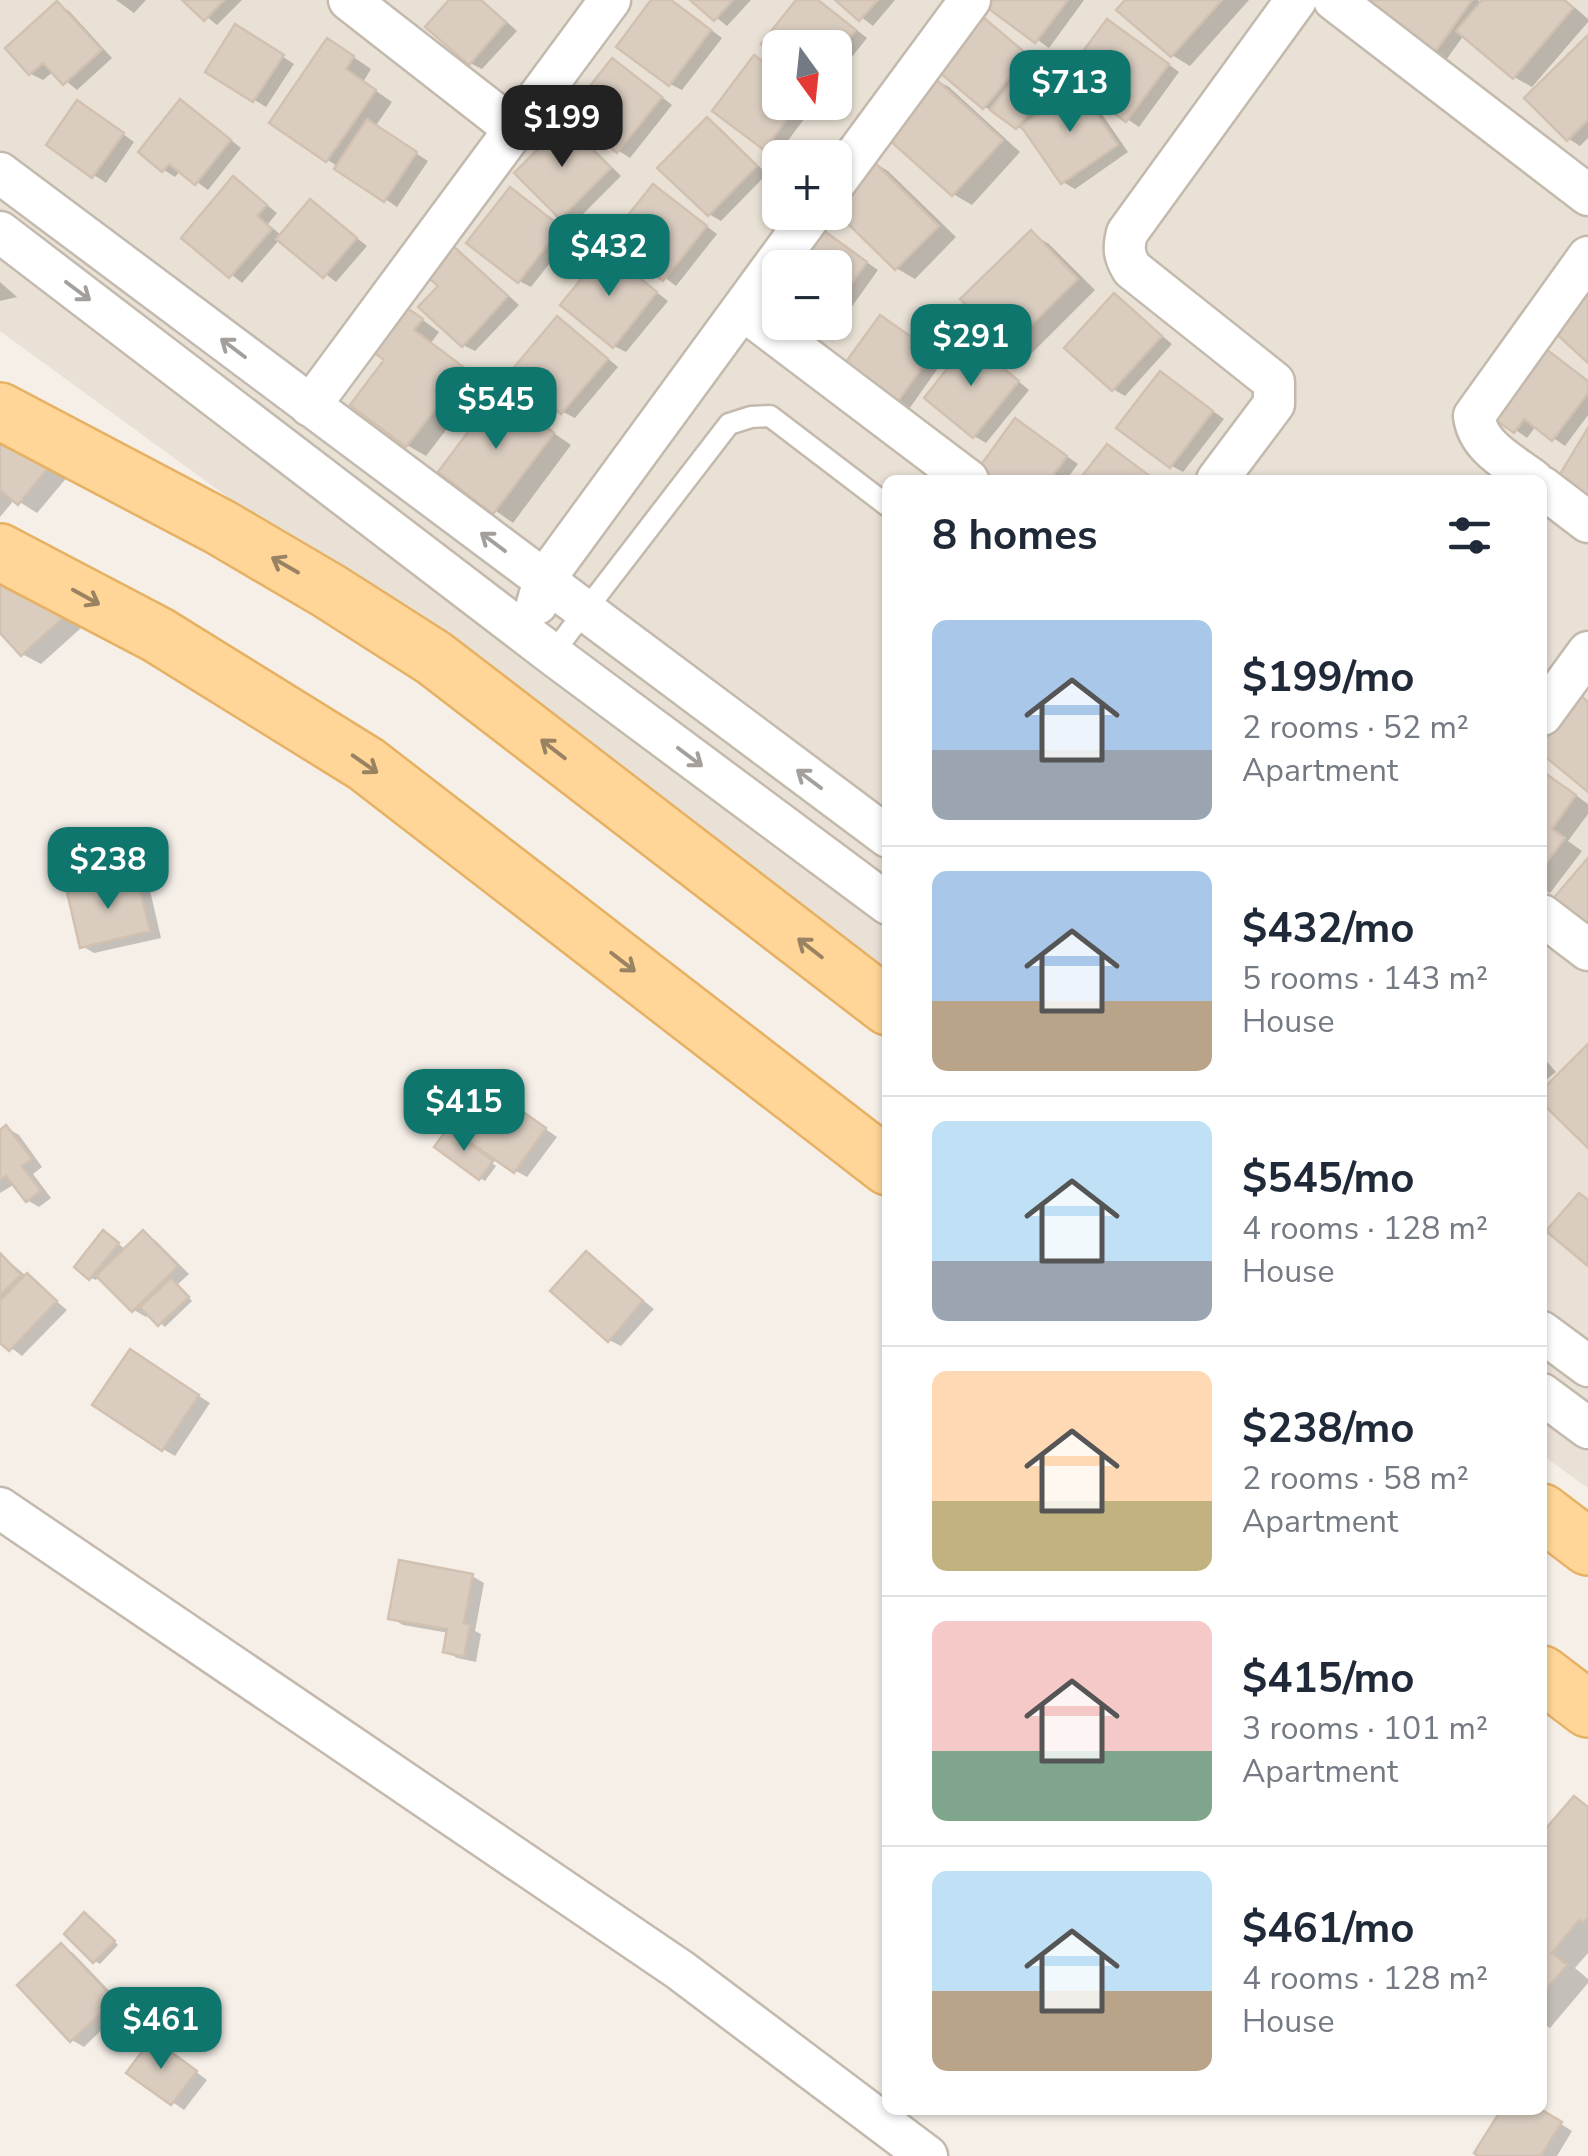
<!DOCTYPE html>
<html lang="en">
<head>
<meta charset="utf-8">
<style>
	:root { --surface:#fff; --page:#f2f2f3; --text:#1f2937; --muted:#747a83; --line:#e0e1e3; --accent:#0f766e }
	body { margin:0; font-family:"Nunito Sans",sans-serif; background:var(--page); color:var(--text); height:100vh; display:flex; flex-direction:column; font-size:38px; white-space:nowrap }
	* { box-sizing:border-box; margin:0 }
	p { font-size:32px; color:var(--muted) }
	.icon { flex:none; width:55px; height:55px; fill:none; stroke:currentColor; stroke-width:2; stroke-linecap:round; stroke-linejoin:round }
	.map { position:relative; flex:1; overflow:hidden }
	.details { position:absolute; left:882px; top:475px; width:665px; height:1640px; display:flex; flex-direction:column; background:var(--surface); border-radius:15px; box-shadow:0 2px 8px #0004 }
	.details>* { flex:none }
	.needle { width:65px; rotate:165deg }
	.fabs { position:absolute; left:762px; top:30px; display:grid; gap:20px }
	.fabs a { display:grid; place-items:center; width:90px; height:90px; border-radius:15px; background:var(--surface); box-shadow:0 2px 8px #0004; font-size:50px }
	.price { position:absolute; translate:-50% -85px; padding:0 22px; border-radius:20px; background:var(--accent); color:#fff; font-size:32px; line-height:65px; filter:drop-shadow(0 2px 5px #0008) }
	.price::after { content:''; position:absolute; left:50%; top:60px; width:30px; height:22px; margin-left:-15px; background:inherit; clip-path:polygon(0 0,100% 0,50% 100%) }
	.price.selected { background:#222; color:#fff }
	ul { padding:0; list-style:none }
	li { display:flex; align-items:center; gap:30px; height:250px; padding:0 50px }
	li+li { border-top:2px solid var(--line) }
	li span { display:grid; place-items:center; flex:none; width:280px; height:200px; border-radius:15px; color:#555 }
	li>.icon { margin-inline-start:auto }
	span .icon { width:120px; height:120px; fill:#fffc; stroke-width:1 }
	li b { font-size:42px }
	h2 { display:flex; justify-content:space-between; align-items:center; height:120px; padding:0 50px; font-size:42px }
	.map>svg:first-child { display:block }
	.residential { fill:#e9e1d6; fill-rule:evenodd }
	.shadow { fill:#0003; fill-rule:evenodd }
	.building { fill:#dacdc0; stroke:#d2c1b0; stroke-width:2.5 }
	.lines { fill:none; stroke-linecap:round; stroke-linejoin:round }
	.lane-casing { stroke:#c3b9ad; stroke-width:25 }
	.street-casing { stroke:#c3b9ad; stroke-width:45 }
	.primary-casing { stroke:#e7b164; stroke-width:60 }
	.lane { stroke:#fff; stroke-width:20 }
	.street { stroke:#fff; stroke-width:40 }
	.primary { stroke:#ffd697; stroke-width:55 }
	.oneway { stroke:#a49f9a }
	.oneway2 { stroke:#9a8362 }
</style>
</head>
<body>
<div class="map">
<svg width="1588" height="2156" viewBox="0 0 1588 2156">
	<rect width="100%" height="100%" fill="#f5efe8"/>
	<path class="residential" d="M0 0H1588V1488L1542 1455V480H888L887 978 0 331ZM780 48H835V102H780ZM780 158H835V212H780ZM780 268H835V322H780Z"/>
	<path class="shadow" d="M116 0H146L134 13Z
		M186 0H242L217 25Z
		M453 0H482L517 31 482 69 470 63Z
		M655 0H671L722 38 682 90 670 84Z
		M694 0H751L727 26Z
		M799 0H818L867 38 835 78V48H780V56L764 44Z
		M839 0H895L873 26Z
		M986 0H1084L1049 48 985 2Z
		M1128 0H1249L1190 66 1172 55Z
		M1375 0H1478L1483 3 1485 0H1566L1588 19V22L1532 87 1514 77 1464 35 1446 60Z
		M57 4 69 11 112 58 77 90 54 71 43 80 31 74 8 48Z
		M990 23 1033 59 1048 62 1068 77 1120 29 1179 72 1139 127 1086 91 1128 152 1075 189 1063 182 1031 135 985 107ZM1071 79 1082 87 1049 110 1048 109Z
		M248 34 294 64 266 107 208 71Z
		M1588 39V138L1580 146 1569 139Z
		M346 52 371 69 363 82 392 102 375 127 428 161 397 207 328 160Z
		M625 68 672 105 630 158 619 151Z
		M780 75V102H817L777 155 765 148Z
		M930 77 949 87 1020 152 972 205 953 194 882 130Z
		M192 109 241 148 208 190 181 170 175 177 164 170Z
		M90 110 134 142 106 183 49 145Z
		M707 120 719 127 767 174 721 221 709 214Z
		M565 125 577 132 621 176 574 223 562 217Z
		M870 160 888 171 956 237 915 279 896 268 835 208Z
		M234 179 277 213 268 224 282 236 310 202 367 246 336 282 280 239 242 283 185 237Z
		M654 187 717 234 676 286 612 238Z
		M522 198 572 235 531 287 519 281Z
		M1031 233 1049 244 1095 290 1028 357 1009 346Z
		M828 235 878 270 838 326 833 322 835 268Z
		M446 242 458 249 519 305 475 351 463 345 442 286Z
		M606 253 668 301 626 352 614 346Z
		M0 282 17 297 0 301Z
		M1114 296 1172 344 1125 396 1113 389Z
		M419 317 439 332 431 343 483 382 426 456 407 445 388 360Z
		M893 325 943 361 904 416 892 409Z
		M569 326 618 367 575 418 563 412Z
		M982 351 1029 390 986 443 974 436Z
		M1172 381 1224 419 1183 472 1172 466Z
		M1588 381V415L1565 446 1536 426 1527 438 1485 408Z
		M499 395 571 445 513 523 441 472Z
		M0 417 69 475 37 513 15 499 0 517Z
		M1027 428 1078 464 1066 480H983Z
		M0 531 91 619 41 664 22 654 0 629Z
		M1542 771 1588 804V814L1568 841 1582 851 1550 893 1542 888Z
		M137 879 149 886 161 938 94 953 82 946Z
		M1542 1056 1556 1072 1542 1083Z
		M499 1096 557 1137 527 1177 516 1171Z
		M7 1128 19 1135 42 1167 33 1174 51 1198 39 1207 27 1200 15 1184 0 1193V1133Z
		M453 1134 496 1166 485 1181 480 1178Z
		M143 1233 155 1240 189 1274 177 1285 192 1301 165 1327 149 1313 146 1317 134 1310 99 1276 96 1280 91 1278 109 1236 126 1250Z
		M0 1254 67 1310 22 1356 0 1339Z
		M586 1254 654 1309 621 1346 609 1340Z
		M142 1359 210 1403 175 1456 163 1449Z
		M472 1576 484 1583 475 1631 481 1634 476 1662 457 1658 445 1651 449 1633 403 1625 391 1618Z
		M1575 1799 1588 1807V1953L1575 1968 1588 1979V1983L1550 2028 1542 2023V1837Z
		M90 1918 118 1945 100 1964 95 1961Z
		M61 1946 73 1953 125 2007 84 2047 72 2040Z
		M164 2048 207 2080 184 2110 130 2072Z
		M1504 2110H1539L1572 2131 1557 2156H1483Z"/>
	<path class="building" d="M182 0H224L204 21Z
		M449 0H481L506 22 469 65 425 27Z
		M651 0H671L711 30 669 86 616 47Z
		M690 0H733L714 21Z
		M796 0H818L856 30 835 57V48H780V59L761 44Z
		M835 0H878L859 21Z
		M983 0H1068L1035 43 981 3Z
		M1125 0H1222L1171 57 1116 10Z
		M1372 0H1472L1433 55 1366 8Z
		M1482 0H1564L1573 8 1513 79 1456 31Z
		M57 1 102 50 63 85 43 63 29 75 5 48Z
		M978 13 1028 55 983 109 932 66Z
		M1107 19 1169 64 1126 122 1064 77Z
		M235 24 284 55 253 102 205 72Z
		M1588 35V120L1567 141 1524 98Z
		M327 38 354 56 346 69 376 90 326 162 269 123Z
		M1035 52 1061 71 1016 129 990 110Z
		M754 55 780 74V102H800L764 150 712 111Z
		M612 58 662 97 617 153 568 114Z
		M930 74 1003 140 952 196 878 130Z
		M1078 87 1118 145 1061 184 1021 126Z
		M180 99 231 140 195 185 169 164 162 172 138 152Z
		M77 100 124 133 92 178 46 145Z
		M707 117 757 166 708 216 657 168Z
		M367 119 417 152 384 202 334 169Z
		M565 122 611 168 560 219 514 173Z
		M869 157 939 226 895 270 835 211V192Z
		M233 176 267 205 257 216 272 229 229 278 181 238Z
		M653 184 707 226 663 281 609 239Z
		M510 187 561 227 518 283 466 243Z
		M310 199 357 238 323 278 276 239Z
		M816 225 867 262 835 307V268H786Z
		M1031 230 1078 279 1008 348 960 299Z
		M445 239 508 296 462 347 418 307 438 286 418 268Z
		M605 250 657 292 613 348 560 305Z
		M1588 285V363L1549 327Z
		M1114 293 1162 336 1112 391 1064 348Z
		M400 303 423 319 414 330 466 369 406 447 350 405 384 360 367 347Z
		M880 315 933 352 891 411 838 373Z
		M557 316 608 359 561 414 511 371Z
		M1534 340 1588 381V393L1552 441 1524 419 1514 433 1481 409Z
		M969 341 1019 381 973 438 924 398Z
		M1160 371 1213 411 1170 468 1116 428Z
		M499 391 554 433 493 514 438 472Z
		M1015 418 1067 456 1050 480H979L973 476Z
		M0 419 52 463 18 505 0 490Z
		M1588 428V506L1554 484Z
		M1107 444 1155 480H1079Z
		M0 528 74 608 21 656 0 633Z
		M1574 690 1588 702V792L1542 754V727Z
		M1542 771 1576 795 1552 829 1565 838 1542 869Z
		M1588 858V944L1545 908Z
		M137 876 150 931 80 948 67 892Z
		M1588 1044V1148L1542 1103V1090Z
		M486 1086 546 1128 514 1173 454 1131Z
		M6 1125 32 1159 22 1166 41 1191 26 1202 6 1176 0 1180V1130Z
		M448 1128 493 1161 479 1180 434 1147Z
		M1579 1193 1588 1200V1266L1546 1231Z
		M103 1230 119 1243 89 1280 74 1267Z
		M143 1230 178 1266 132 1312 96 1276Z
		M586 1251 643 1301 608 1342 550 1291Z
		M0 1253 21 1275 0 1295Z
		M27 1273 57 1301 9 1351 0 1343V1301Z
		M171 1278 189 1297 158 1326 140 1307Z
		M130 1349 199 1395 162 1451 92 1405Z
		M399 1560 473 1574 464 1623 470 1625 464 1657 443 1652 447 1629 388 1619Z
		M1574 1796 1588 1807V1917L1583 1923 1579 1920 1552 1953 1567 1965 1542 1994V1833Z
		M84 1912 115 1941 93 1963 64 1934Z
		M61 1943 115 2000 70 2042 17 1985Z
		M152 2038 197 2071 171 2105 126 2073Z
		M1501 2110H1542L1562 2122 1541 2156H1478L1474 2153Z"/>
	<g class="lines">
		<defs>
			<path id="lane" d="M552 654 729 424 751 417 770 416 888 506"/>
			<path id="street" d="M349 0 513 128
				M1334 0 1588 195
				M0 173 888 837
				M835 183 970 0
				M0 232 552 654 888 904
				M742 309 968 480
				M310 406 610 0
				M1217 480 1274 404V382L1132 269C1124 256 1123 248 1127 233L1296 0
				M1533 480C1509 462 1478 447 1474 416L1588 257
				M1542 487 1588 522
				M537 604 544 580 813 212
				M1542 715 1588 652
				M1542 915 1588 950
				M1542 1332 1588 1366
				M1542 1394 1588 1428
				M0 1508 680 1970 927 2156"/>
			<path id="primary" d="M0 411 220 527 329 591 434 658 888 1007
				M0 552 158 635 366 764 888 1167
				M1542 1512 1588 1547
				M1542 1674 1588 1709"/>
		</defs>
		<use href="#lane" class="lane-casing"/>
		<use href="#street" class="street-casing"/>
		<use href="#primary" class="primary-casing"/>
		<use href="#lane" class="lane"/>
		<use href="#street" class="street"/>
		<use href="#primary" class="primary"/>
	</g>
	<defs><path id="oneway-shaft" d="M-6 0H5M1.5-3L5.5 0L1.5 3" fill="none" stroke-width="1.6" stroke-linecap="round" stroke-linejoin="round" transform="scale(2.5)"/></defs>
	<g class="oneway">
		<use href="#oneway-shaft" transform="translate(78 291) rotate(37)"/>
		<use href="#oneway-shaft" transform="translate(233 348) rotate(-143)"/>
		<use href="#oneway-shaft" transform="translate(493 542) rotate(-143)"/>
		<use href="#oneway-shaft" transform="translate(690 757) rotate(37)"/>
		<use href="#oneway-shaft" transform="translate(809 779) rotate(-143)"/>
	</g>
	<g class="oneway2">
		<use href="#oneway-shaft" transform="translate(285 565) rotate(-150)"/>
		<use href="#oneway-shaft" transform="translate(86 597) rotate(29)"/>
		<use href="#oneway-shaft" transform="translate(553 749) rotate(-142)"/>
		<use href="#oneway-shaft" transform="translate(365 764) rotate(35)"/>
		<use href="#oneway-shaft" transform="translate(810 948) rotate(-142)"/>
		<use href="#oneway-shaft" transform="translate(623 962) rotate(38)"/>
	</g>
</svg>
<div class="fabs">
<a><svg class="needle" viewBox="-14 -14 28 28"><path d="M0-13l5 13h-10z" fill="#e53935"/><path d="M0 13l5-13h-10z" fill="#747a83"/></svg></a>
<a>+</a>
<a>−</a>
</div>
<b class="price" style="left:1070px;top:135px">$713</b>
<b class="price selected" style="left:562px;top:170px">$199</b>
<b class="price" style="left:609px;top:299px">$432</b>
<b class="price" style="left:971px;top:389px">$291</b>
<b class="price" style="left:496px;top:452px">$545</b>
<b class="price" style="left:108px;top:912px">$238</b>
<b class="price" style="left:464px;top:1154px">$415</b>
<b class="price" style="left:161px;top:2072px">$461</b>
<section class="details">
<h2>8 homes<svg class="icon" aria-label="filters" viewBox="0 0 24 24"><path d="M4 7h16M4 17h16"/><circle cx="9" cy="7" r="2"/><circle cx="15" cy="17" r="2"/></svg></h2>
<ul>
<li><span style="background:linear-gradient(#a9c7e8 65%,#9aa5b1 0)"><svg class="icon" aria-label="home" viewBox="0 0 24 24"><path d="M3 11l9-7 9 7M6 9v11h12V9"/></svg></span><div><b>$199/mo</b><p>2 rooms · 52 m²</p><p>Apartment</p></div></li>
<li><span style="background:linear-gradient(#a9c7e8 65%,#b9a48a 0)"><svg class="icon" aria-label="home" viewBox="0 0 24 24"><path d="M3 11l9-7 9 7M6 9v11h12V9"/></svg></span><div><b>$432/mo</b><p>5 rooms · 143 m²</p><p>House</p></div></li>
<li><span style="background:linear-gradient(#bfe0f5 70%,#9aa5b1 0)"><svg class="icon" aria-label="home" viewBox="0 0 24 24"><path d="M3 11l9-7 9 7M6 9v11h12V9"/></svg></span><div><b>$545/mo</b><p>4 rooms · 128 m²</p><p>House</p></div></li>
<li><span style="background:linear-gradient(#ffd9b3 65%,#c2b280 0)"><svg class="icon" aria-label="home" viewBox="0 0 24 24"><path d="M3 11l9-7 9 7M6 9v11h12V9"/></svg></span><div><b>$238/mo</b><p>2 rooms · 58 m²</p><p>Apartment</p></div></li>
<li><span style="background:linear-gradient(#f6c9c9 65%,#7fa58c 0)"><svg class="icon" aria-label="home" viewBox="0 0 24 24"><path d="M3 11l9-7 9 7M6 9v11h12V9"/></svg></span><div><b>$415/mo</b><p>3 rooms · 101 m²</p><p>Apartment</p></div></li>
<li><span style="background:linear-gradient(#bfe0f5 60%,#b9a48a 0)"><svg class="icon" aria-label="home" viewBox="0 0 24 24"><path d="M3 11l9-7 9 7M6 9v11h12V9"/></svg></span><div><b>$461/mo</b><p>4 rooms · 128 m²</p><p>House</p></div></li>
</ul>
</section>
</div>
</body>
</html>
